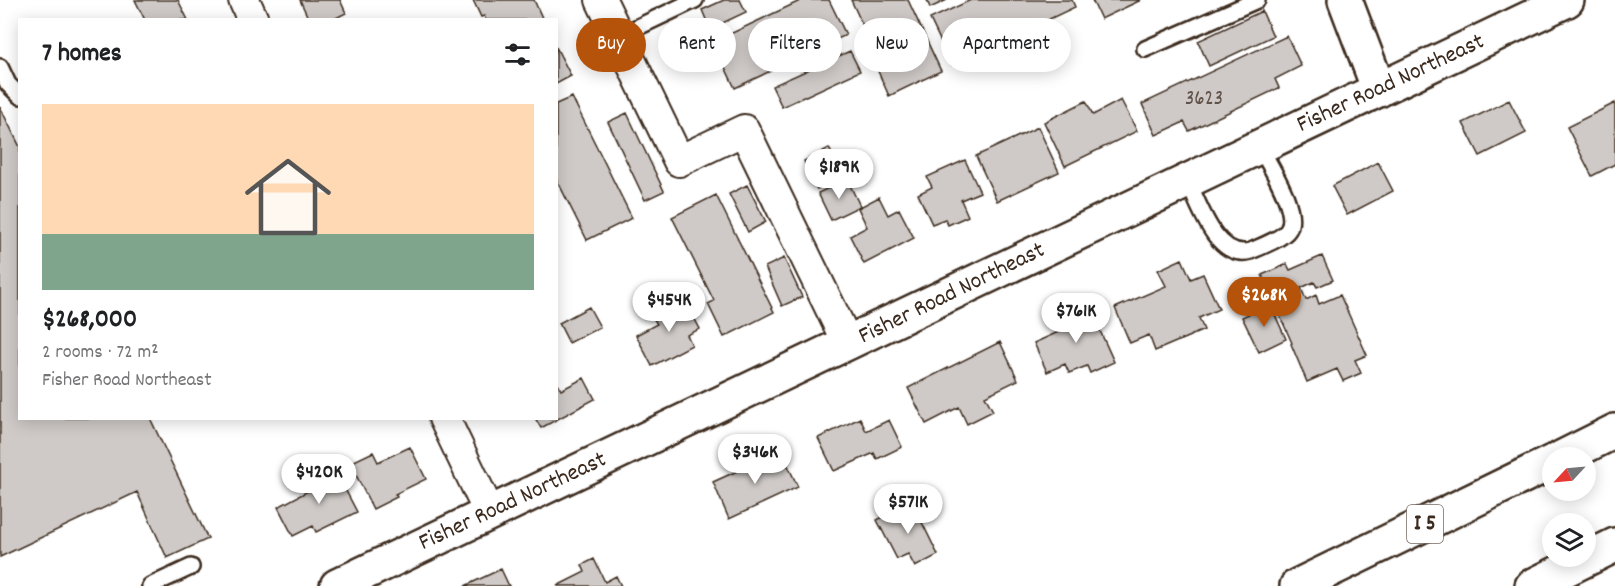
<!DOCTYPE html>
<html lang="en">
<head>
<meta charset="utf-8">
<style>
	:root { --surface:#fff; --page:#f6f6f6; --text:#202124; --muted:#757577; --line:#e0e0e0; --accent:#b45309 }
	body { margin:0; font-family:Dekko,sans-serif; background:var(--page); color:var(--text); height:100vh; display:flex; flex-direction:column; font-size:22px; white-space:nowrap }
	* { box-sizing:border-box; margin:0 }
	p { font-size:20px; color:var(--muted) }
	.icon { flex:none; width:33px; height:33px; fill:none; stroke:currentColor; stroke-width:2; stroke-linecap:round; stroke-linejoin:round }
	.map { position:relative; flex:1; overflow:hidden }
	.drawer { position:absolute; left:18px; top:18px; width:540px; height:402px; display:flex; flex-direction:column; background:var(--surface); border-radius:0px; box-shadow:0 3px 15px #0003 }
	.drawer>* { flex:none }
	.banner { position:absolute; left:576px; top:18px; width:570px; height:54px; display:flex; gap:12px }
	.needle { width:39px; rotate:244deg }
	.buttons { position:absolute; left:1542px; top:447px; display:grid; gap:12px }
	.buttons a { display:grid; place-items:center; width:54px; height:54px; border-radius:50%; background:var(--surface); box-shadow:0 3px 15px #0003; font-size:30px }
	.price { position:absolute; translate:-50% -51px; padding:0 14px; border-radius:21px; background:#fff; color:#222; font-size:20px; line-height:39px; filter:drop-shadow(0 2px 3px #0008) }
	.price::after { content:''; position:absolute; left:50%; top:36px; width:18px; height:14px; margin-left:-9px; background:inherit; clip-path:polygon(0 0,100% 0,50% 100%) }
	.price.active { background:var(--accent); color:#fff }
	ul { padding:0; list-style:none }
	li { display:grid; align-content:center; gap:12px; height:318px; padding:0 24px }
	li+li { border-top:2px solid var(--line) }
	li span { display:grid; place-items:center; height:186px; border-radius:0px; color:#555 }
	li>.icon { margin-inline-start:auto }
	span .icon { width:108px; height:108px; fill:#fffc; stroke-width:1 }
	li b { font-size:26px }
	h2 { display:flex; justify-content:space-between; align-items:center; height:72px; padding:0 24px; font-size:26px }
	.pill { padding:0 21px; border-radius:27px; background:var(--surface); box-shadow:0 3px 15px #0003; font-size:21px; line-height:54px }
	.pill.active { background:var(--accent); color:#fff }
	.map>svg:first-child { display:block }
	.building { fill:#cfcac7; stroke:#3b2a1e; stroke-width:1.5 }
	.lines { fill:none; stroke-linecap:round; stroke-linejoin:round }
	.lane-casing { stroke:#3b2a1e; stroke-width:20 }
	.street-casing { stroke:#3b2a1e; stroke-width:34 }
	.secondary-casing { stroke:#3b2a1e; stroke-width:38 }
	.highway-casing { stroke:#3b2a1e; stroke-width:38 }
	.lane { stroke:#fff; stroke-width:15 }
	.street { stroke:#fff; stroke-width:30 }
	.secondary { stroke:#fff; stroke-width:33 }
	.highway { stroke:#fff; stroke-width:33 }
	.labels { text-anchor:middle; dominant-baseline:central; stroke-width:4.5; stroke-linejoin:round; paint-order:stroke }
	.number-label { font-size:21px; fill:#605248 }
	.shield { fill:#fff; stroke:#766a62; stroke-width:1.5 }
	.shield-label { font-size:22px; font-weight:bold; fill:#3b2a1e }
	.street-label { font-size:24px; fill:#3b2a1e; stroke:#fff }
</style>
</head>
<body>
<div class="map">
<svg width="1615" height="586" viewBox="0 0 1615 586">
	<rect width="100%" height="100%" fill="#fff"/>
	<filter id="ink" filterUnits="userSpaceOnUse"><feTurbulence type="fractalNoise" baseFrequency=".0167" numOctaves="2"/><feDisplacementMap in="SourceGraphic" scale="12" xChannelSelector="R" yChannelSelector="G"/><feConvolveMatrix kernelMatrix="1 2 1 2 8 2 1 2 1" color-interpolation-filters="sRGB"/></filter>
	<g filter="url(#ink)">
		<path class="building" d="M135 0H178L188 20H145Z
			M300 0H340L346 13 332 20H309Z
			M473 0H534L543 20H486L484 16 481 17Z
			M724 0H740L746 12 710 29 702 10Z
			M802 0H829L846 35 735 88 713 42Z
			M851 0H908L941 71 889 96 873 60 878 58Z
			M927 0H947L930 8Z
			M971 0H1072L1075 7 952 65 930 19Z
			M1092 0H1141L1101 19Z
			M1262 11 1273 36 1209 66 1198 41Z
			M1287 36 1301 66 1275 79 1279 88 1189 131 1184 122 1156 135 1142 104Z
			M556 47 571 76 556 84Z
			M850 51 860 71 782 107 772 86Z
			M572 97 632 218 587 240 556 178V104Z
			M1121 100 1137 131 1065 166 1044 122 1086 101 1093 115Z
			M1509 100 1526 133 1480 156 1463 123Z
			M1615 103V164L1592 176 1567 127Z
			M0 107 20 147V418H150L208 539 167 558 137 492 0 557Z
			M627 113 664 191 645 200 608 122Z
			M1038 127 1059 172 997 201 976 156Z
			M829 148 843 176 817 189 804 161Z
			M965 160 980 192 961 200 968 216 948 225 945 219 932 224 918 194 932 187 927 177Z
			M1378 162 1393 191 1347 215 1332 186Z
			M847 179 860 206 831 220 818 193Z
			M747 185 766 222 748 232 729 194Z
			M716 195 774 312 724 337 708 304 714 301 672 217Z
			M879 197 888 215 899 209 914 238 864 264 850 236 867 227 858 208Z
			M1322 256 1333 280 1317 287 1314 282 1301 288 1306 300 1316 295 1319 304 1340 295 1367 355 1355 360 1361 373 1343 381 1337 369 1307 382 1291 344 1292 343 1262 275 1287 264 1290 270Z
			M784 258 802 297 782 306 765 267Z
			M1182 259 1191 279 1203 274 1219 309 1199 318 1204 330 1155 351 1149 335 1130 343 1115 308 1166 286 1158 270Z
			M684 299 700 329 687 335 692 345 652 366 636 335 657 324 652 316Z
			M1087 302 1114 362 1090 373 1087 366 1069 373 1065 364 1047 372 1034 343 1072 326 1065 311Z
			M1270 304 1286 339 1259 352 1242 317Z
			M589 307 600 327 569 343 559 323Z
			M1000 342 1018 380 985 396 993 411 967 424 959 407 926 424 908 388Z
			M584 378 595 399 541 428 535 418H556V381L561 390Z
			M860 418 866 431 889 420 902 447 877 459 874 453 834 471 818 438Z
			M410 447 426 479 395 494 397 497 373 509 350 463 373 452 378 462Z
			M781 451 798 487 729 519 713 482Z
			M334 468 357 512 316 532 313 526 293 536 278 507 310 490 306 482Z
			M912 502 938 555 915 567 908 554 897 559 877 520Z
			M594 559 605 582 616 576 621 586H557L585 572 582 565Z
			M501 569 509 586H465Z"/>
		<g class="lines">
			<defs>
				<path id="lane" d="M619 36 695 0
					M1145 49 1257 0
					M0 67 8 84 20 96
					M1188 181C1199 205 1217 261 1251 251 1260 247 1283 238 1288 230 1300 211 1269 165 1260 147
					M150 586 191 567"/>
				<path id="street" d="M244 0 253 20
					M601 0 679 161 744 130 848 344
					M444 418 489 512"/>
				<path id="secondary" d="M1345 0 1379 90
					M337 586 1567 0"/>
				<path id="highway" d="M1561 458 1615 431
					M1297 586 1552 462
					M1532 586 1615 545"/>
			</defs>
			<use href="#lane" class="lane-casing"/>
			<use href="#street" class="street-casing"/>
			<use href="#secondary" class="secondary-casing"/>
			<use href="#highway" class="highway-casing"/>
			<use href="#lane" class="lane"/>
			<use href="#street" class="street"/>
			<use href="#secondary" class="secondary"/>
			<use href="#highway" class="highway"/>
		</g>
	</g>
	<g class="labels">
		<g class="number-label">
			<text x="1204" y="100">3623</text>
		</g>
		<rect class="shield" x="1407" y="505" width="36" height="38" rx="4.5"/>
		<g class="shield-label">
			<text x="1425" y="524">I 5</text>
		</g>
		<g class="street-label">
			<text transform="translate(1391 84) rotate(-25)">Fisher Road Northeast</text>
			<text transform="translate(952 294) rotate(-26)">Fisher Road Northeast</text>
			<text transform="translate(513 502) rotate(-25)">Fisher Road Northeast</text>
		</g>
	</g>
</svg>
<div class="buttons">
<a><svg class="needle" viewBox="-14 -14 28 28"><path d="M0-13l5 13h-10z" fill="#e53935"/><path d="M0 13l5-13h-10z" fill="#757577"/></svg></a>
<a><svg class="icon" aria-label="layers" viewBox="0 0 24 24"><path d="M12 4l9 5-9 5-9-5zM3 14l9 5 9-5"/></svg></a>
</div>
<b class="price" style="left:839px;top:200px">$189K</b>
<b class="price active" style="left:1264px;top:328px">$268K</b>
<b class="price" style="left:669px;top:333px">$454K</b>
<b class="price" style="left:1076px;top:344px">$761K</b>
<b class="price" style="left:755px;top:485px">$346K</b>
<b class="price" style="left:319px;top:505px">$420K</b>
<b class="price" style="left:908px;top:535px">$571K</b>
<div class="banner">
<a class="pill active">Buy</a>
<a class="pill">Rent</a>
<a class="pill">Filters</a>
<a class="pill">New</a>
<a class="pill">Apartment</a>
</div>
<section class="drawer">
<h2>7 homes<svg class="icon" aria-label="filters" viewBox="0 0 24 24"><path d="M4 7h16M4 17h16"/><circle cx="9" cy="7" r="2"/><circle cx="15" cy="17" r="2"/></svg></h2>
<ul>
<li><span style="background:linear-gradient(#ffd9b3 70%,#7fa58c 0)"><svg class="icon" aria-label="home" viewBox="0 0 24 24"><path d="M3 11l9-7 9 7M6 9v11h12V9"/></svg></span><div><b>$268,000</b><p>2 rooms · 72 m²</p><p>Fisher Road Northeast</p></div></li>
</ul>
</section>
</div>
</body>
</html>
